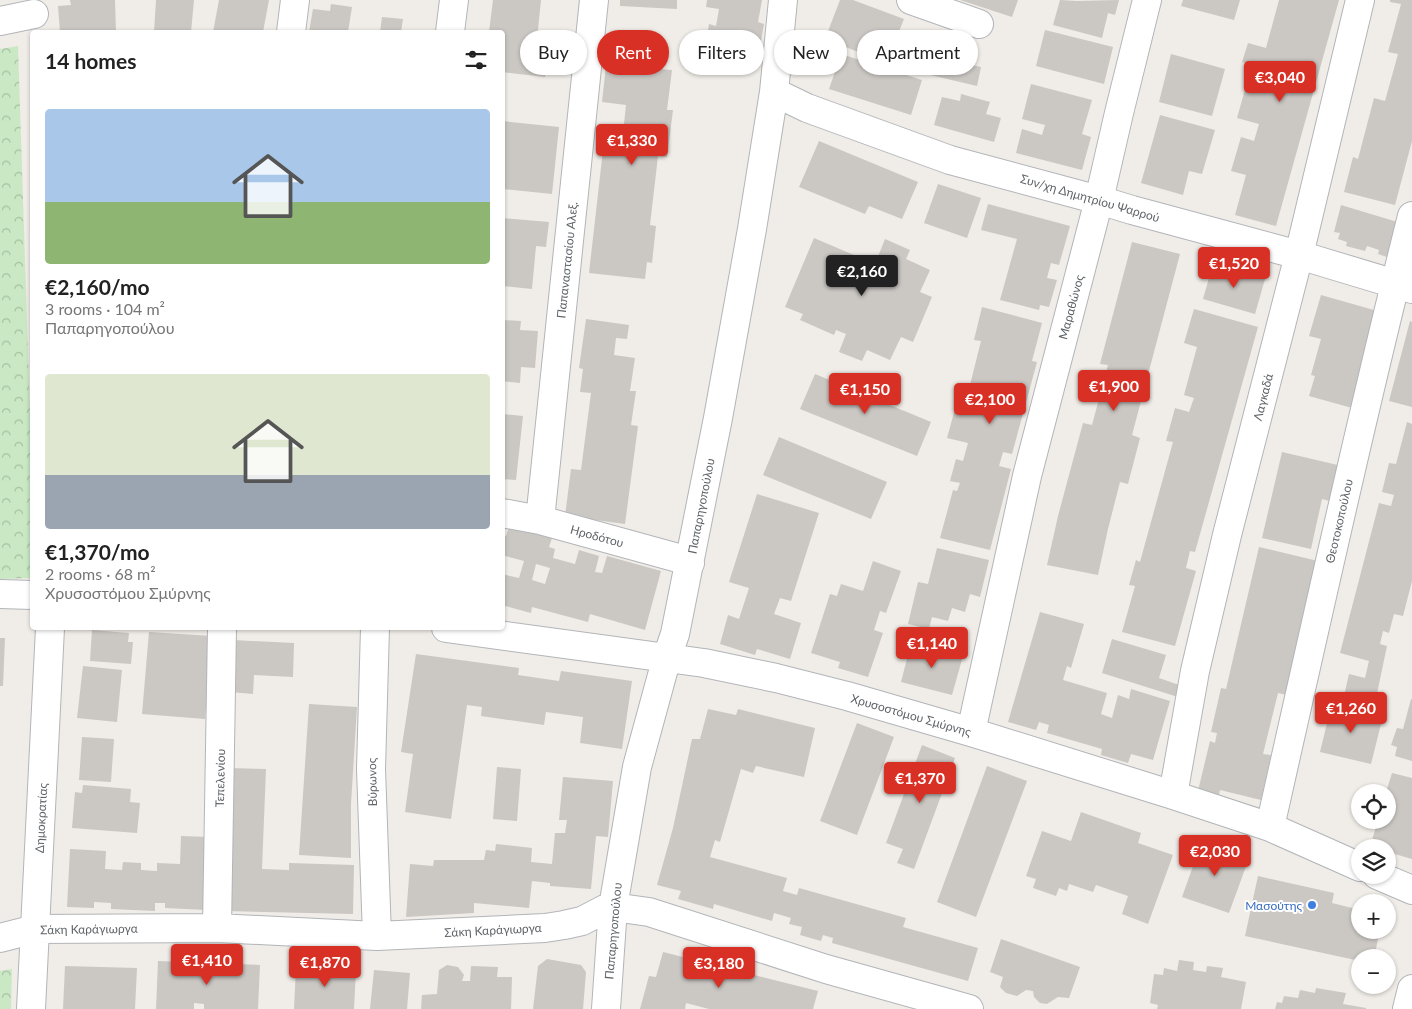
<!DOCTYPE html>
<html lang="en">
<head>
<meta charset="utf-8">
<style>
	:root { --surface:#fff; --page:#f6f6f6; --text:#222; --muted:#767676; --accent:#d93025 }
	body { margin:0; font-family:Lato,sans-serif; background:var(--page); color:var(--text); height:100vh; display:flex; flex-direction:column; font-size:19px; white-space:nowrap }
	* { box-sizing:border-box; margin:0 }
	p { font-size:16px; color:var(--muted) }
	.icon { flex:none; width:28px; height:28px; fill:none; stroke:currentColor; stroke-width:2; stroke-linecap:round; stroke-linejoin:round }
	.map { position:relative; flex:1; overflow:hidden }
	.panel { position:absolute; left:30px; top:30px; width:475px; height:600px; display:flex; flex-direction:column; background:var(--surface); border-radius:5px; box-shadow:0 1px 4px #0004 }
	.panel>* { flex:none }
	.hud { position:absolute; left:520px; top:30px; width:475px; height:45px; display:flex; gap:10px }
	.fabs { position:absolute; left:1351px; top:784px; display:grid; gap:10px }
	.fabs a { display:grid; place-items:center; width:45px; height:45px; border-radius:50%; background:var(--surface); box-shadow:0 1px 4px #0004; font-size:25px }
	.price { position:absolute; translate:-50% -42px; padding:0 11px; border-radius:5px; background:var(--accent); color:#fff; font-size:16px; line-height:32px; filter:drop-shadow(0 1px 2px #0008) }
	.price::after { content:''; position:absolute; left:50%; top:30px; width:15px; height:11px; margin-left:-8px; background:inherit; clip-path:polygon(0 0,100% 0,50% 100%) }
	.price.current { background:#222; color:#fff }
	ul { padding:0; list-style:none }
	li { display:grid; align-content:center; gap:10px; height:265px; padding:0 15px }
	li span { display:grid; place-items:center; height:155px; border-radius:5px; color:#555 }
	li>.icon { margin-inline-start:auto }
	span .icon { width:90px; height:90px; fill:#fffc; stroke-width:1 }
	li b { font-size:21px }
	h2 { display:flex; justify-content:space-between; align-items:center; height:60px; padding:0 15px; font-size:21px }
	.pill { padding:0 18px; border-radius:22px; background:var(--surface); box-shadow:0 1px 4px #0004; font-size:18px; line-height:45px }
	.pill.current { background:var(--accent); color:#fff }
	.map>svg:first-child { display:block }
	.park { fill:url(#park-crowns) }
	.building { fill:#cbc7c3; fill-rule:evenodd }
	.lines { fill:none; stroke-linecap:round; stroke-linejoin:round }
	.minor-casing { stroke:#b2b5b9; stroke-width:30 }
	.minor { stroke:#fff; stroke-width:28 }
	.shop-dot { fill:#3f7fe0; stroke:#fff; stroke-width:2 }
	.labels { text-anchor:middle; dominant-baseline:central; stroke-width:4; stroke-linejoin:round; paint-order:stroke }
	.street-label { font-size:12px; fill:#5e6367; stroke:#fff }
	.shop-label { font-size:12px; fill:#366cbe; stroke:#fff; text-anchor:end }
</style>
</head>
<body>
<div class="map">
<svg width="1412" height="1009" viewBox="0 0 1412 1009">
	<defs>
		<pattern id="park-crowns" width="20" height="18" patternUnits="userSpaceOnUse" patternTransform="scale(1.25)"><rect width="20" height="18" fill="#c9e8c3"/><path d="M2 6a3 3 0 1 1 6 0M12 15a3 3 0 1 1 6 0" fill="none" stroke="#a6c0a2"/></pattern>
	</defs>
	<rect width="100%" height="100%" fill="#f0ece7"/>
	<path class="park" d="M18 46 32 475V578L0 579V49Z
		M12 969 11 1009H0V971Z"/>
	<path class="building" d="M70 0H115L116 32H60L58 6 71 5Z
		M156 0H194L191 32H154Z
		M219 0H269L263 32H213Z
		M493 0H541L537 39 549 40 545 77 502 72V32H489Z
		M620 0H677V9L620 6Z
		M707 0H762L758 22 764 24 757 64 750 63 748 69 703 61 709 24 716 26 719 9 706 7Z
		M840 0H853L904 19 890 54 870 46 866 55 825 39Z
		M960 0H1018L1012 17Z
		M1060 0 1077 1 1119 0 1115 15 1108 13 1102 38 1053 25Z
		M1183 0H1240L1234 20 1181 6Z
		M1279 0H1339L1276 226 1235 215 1246 175 1231 171 1241 137 1254 141 1259 124 1237 118 1248 79 1261 83 1264 75 1259 73 1260 67 1242 62 1248 43 1266 48Z
		M1390 0H1412V141L1395 205 1344 192 1353 157 1358 159 1374 98 1385 101 1398 54 1388 52 1401 4 1390 2Z
		M331 4 352 7 348 32H309L313 9 330 11Z
		M382 17 403 19 401 32H380Z
		M936 30 964 37 959 62 981 67 977 86 926 74Z
		M1045 30 1113 47 1104 84 1036 66Z
		M617 52 662 57 660 69 672 70 667 110H673L667 157 658 156 650 225 656 226 652 263 647 262 645 279 589 273 603 150 621 152 626 105 602 102 607 57 617 58Z
		M841 54 922 80 911 115 829 89Z
		M1171 54 1225 69 1212 116 1159 102Z
		M1031 84 1092 100 1082 134 1091 137 1082 170 1016 153 1022 129 1042 135 1045 125 1022 119Z
		M961 94 990 102 986 114 1001 118 994 142 934 125 942 97 960 101Z
		M1160 115 1215 130 1202 174 1189 171 1183 195 1141 183Z
		M502 121 559 127 552 194 502 189Z
		M819 141 918 182 902 219 869 206 865 214 799 187Z
		M938 184 981 198 967 238 924 223Z
		M988 204 1070 226 1059 265 1051 263 1047 278 1057 280 1049 307 1040 305 1039 310 1000 300 1017 239 981 230Z
		M1341 205 1404 224 1393 259 1378 254 1379 250 1367 246 1365 251 1346 246 1347 242 1338 239 1340 233 1334 232Z
		M502 218 549 222 546 247 536 246 532 289 502 286Z
		M814 238 875 264 885 239 910 250 906 259 930 270 920 292 932 297 913 342 901 337 890 360 867 350 862 361 839 352 846 334 836 330 834 335 800 320 803 314 785 307Z
		M1132 242 1180 254 1132 435 1140 438 1128 484 1120 482 1108 529 1098 575 1047 565 1058 516 1083 423 1092 425 1108 365 1100 364Z
		M1213 264 1265 279 1255 314 1203 299Z
		M1321 295 1388 314 1352 408 1309 396 1315 376 1311 375 1321 339 1309 336Z
		M982 307 1042 323 1032 361 1037 362 1012 454 1003 452 999 466 1011 469 990 550 940 538 953 490 957 491 960 483 950 481 956 459 963 461 968 443 947 438 960 391 968 393 981 341 974 340Z
		M1194 309 1258 327 1195 552 1190 551 1186 568 1196 571 1175 646 1122 632 1135 586 1129 585 1136 560 1140 562 1173 442 1166 441 1175 408 1189 412 1194 398 1184 395 1197 347 1184 343Z
		M586 319 629 325 627 339 616 338 614 355 635 358 630 391H636L631 425 638 426 625 524 565 516 571 469 581 470 591 393 580 392 583 369 579 368Z
		M502 320 521 321 520 330 538 331 535 368 521 367 520 383 502 381Z
		M1410 321 1412 322V407L1389 401Z
		M815 374 931 422 917 456 800 409Z
		M502 414 523 416 516 480 502 479Z
		M1407 422 1412 424V581L1403 616 1394 614 1389 633 1383 631 1380 644 1387 646 1375 703 1344 696 1349 674 1365 678 1369 661 1340 653 1379 503 1391 506 1394 495 1382 492 1389 463 1396 464Z
		M779 437 887 482 871 519 763 475Z
		M1282 452 1342 466 1333 502 1322 499 1311 549 1262 538Z
		M757 494 819 513 791 601 780 598 774 614 801 623 790 659 757 649 755 655 720 644 728 615 739 619 749 588 729 582Z
		M509 527 552 538 549 547 555 549 553 558 575 564 579 550 599 556 595 572 602 573 607 556 661 571 645 630 590 614 588 622 532 607 531 613 502 605V574L519 578 524 561 502 555V536H506ZM536 564 550 568 545 584 532 580Z
		M1259 547 1322 562 1291 696 1278 693 1263 754 1271 755 1261 800 1220 790 1218 800 1197 795 1210 741 1215 743 1217 733 1211 732 1221 688 1226 689Z
		M937 548 989 560 980 597 970 594 965 612 952 608 948 621 932 617 929 629 908 624 918 582 928 584Z
		M873 561 901 571 886 613 880 611 874 630 883 633 868 677 838 668 840 662 811 653 830 594 837 596 841 584 863 591Z
		M1040 612 1084 624 1071 668 1067 666 1063 680 1107 693 1101 714 1112 718 1118 695 1129 699 1131 689 1170 701 1153 760 1131 754 1128 763 1101 755 1102 749 1047 733 1049 725 1039 722 1036 730 1008 722Z
		M92 630 129 633 128 642H133L131 664 90 661Z
		M149 632 212 636 205 719 142 714Z
		M0 638H5L3 686H0Z
		M1112 639 1166 655 1159 678 1182 686 1178 697 1102 673Z
		M233 640 294 643 293 677 254 675 253 694 230 692Z
		M911 643 963 656 952 695 901 682Z
		M416 654 519 668 518 675 559 681 561 671 632 681 622 749 580 743 583 717 546 712 544 725 481 716 482 707 467 705 451 819 405 812 413 754 401 752Z
		M83 666 122 670 117 722 77 718Z
		M1411 699H1412V761L1395 756 1397 747 1391 745 1397 728 1403 729Z
		M1332 703 1383 716 1371 764 1320 752Z
		M309 704 357 707 351 804V858L299 855Z
		M708 709 736 715 738 709 815 728 804 777 756 766 753 773 741 769 720 842 715 840 710 857 787 878 783 891 797 895 799 888 906 918 903 927 978 948 968 981 832 943 833 938 823 935 821 941 800 935 802 927 789 924 791 918 774 913 772 921 714 904 713 909 678 899 681 891 657 885 673 828 692 739H700Z
		M857 723 894 737 857 835 820 821Z
		M82 737 114 739 111 782 79 780Z
		M922 745 955 758 914 869 897 863 903 849 886 843Z
		M987 766 1027 781 976 917 937 902Z
		M497 767 521 769 517 821 493 819Z
		M230 768 266 769 262 869 289 870V863L354 865 353 914 225 911Z
		M1392 773 1412 778V859L1388 852V848L1370 847 1378 820H1388V792H1386Z
		M563 777 613 781 608 837 596 836 591 889 550 886V883L532 881 529 908 474 903V913L406 917 410 864 433 866 434 860H484L486 850 495 851 496 844 532 848 531 862 552 864 555 833H565L567 820H559Z
		M83 785 131 789 130 802 140 803 137 833 72 828 75 792 82 793Z
		M1081 812 1141 833 1138 843 1173 855 1148 924 1122 914 1128 896 1096 885 1093 892 1069 884 1067 891 1059 888 1056 896 1033 888 1036 879 1026 876 1042 831 1071 841Z
		M181 836 209 837 206 910 165 908V903H155V911L111 909V903L94 902V908L67 907 70 849 106 851 105 869 122 870 123 862 141 863V870L157 871V863L180 864Z
		M1202 841 1249 858 1229 913 1182 897Z
		M1258 876 1334 893 1332 903 1360 910V930H1380L1374 958H1360V961L1245 936Z
		M1001 939 1080 967 1069 998 1058 997 1047 1004 1040 1003 1034 997 1033 991 1026 990 1017 996 1006 993 1000 987 1003 977 990 972Z
		M663 952 818 991 813 1009H709L686 1003 685 1009H640L649 976 656 977Z
		M547 959 581 965 586 972 583 1009H533L538 966Z
		M1179 960 1194 962 1193 970 1206 972 1207 966 1223 968 1221 977 1246 982 1241 1009H1157L1158 1005 1150 1003 1154 974 1163 975 1164 968 1177 971Z
		M158 961 260 965 258 1009H204V1004L194 1003V1009H156Z
		M447 965 458 967 464 975 462 981H470L471 966 498 967 497 977H512L511 1009H421L422 995 437 994 439 970Z
		M65 966 137 968 135 1009H63Z
		M296 966 356 970 354 1009H294Z
		M374 970 410 973 407 1009H370Z
		M1316 988 1346 993 1343 1004 1366 1008V1009H1275L1277 1002 1282 1003 1284 996 1298 998 1300 990 1315 993Z"/>
	<g class="lines">
		<defs>
			<path id="minor" d="M911 0 979 24
				M0 21 34 14
				M291 32 295 0
				M450 32 454 0
				M774 92 807 108 950 160 1099 200 1132 210 1299 255 1412 289
				M502 513 540 520 678 558 690 563
				M540 520 594 0
				M0 594 32 595
				M375 628 371 769 377 936
				M446 628 704 663 776 678 847 696 971 732 1173 795 1270 827 1360 867
				M971 732 1027 476 1099 200 1119 113 1147 0
				M1173 795 1195 671 1227 535 1299 255 1360 0
				M1270 827C1316 623 1361 419 1412 216
				M1377 875 1412 890
				M217 928 222 628
				M0 938 35 929 217 928 377 936 545 928 564 925 582 921 605 909 613 907 649 912 826 969 969 1009
				M31 1009 50 628
				M606 1009 613 907 637 767 667 657 675 634 718 418 752 229 774 92 783 0
				M1407 1009 1412 989"/>
		</defs>
		<use href="#minor" class="minor-casing"/>
		<use href="#minor" class="minor"/>
	</g>
	<circle class="shop-dot" cx="1312" cy="905" r="5"/>
	<g class="labels">
		<g class="street-label">
			<text transform="translate(1090 198) rotate(16)">Συν/χη Δημητρίου Ψαρρού</text>
			<text transform="translate(567 260) rotate(-84)">Παπαναστασίου Αλεξ.</text>
			<text transform="translate(1071 307) rotate(-75)">Μαραθώνος</text>
			<text transform="translate(1263 397) rotate(-76)">Λαγκαδά</text>
			<text transform="translate(701 506) rotate(-79)">Παπαρηγοπούλου</text>
			<text transform="translate(1339 521) rotate(-77)">Θεοτοκοπούλου</text>
			<text transform="translate(597 536) rotate(15)">Ηροδότου</text>
			<text transform="translate(911 715) rotate(16)">Χρυσοστόμου Σμύρνης</text>
			<text transform="translate(220 778) rotate(-89)">Τεπελενίου</text>
			<text transform="translate(372 782) rotate(-91)">Βύρωνος</text>
			<text transform="translate(41 818) rotate(-87)">Δημοκρατίας</text>
			<text transform="translate(89 929) rotate(-1)">Σάκη Καράγιωργα</text>
			<text transform="translate(493 930) rotate(-3)">Σάκη Καράγιωργα</text>
			<text transform="translate(613 931) rotate(-85)">Παπαρηγοπούλου</text>
		</g>
		<g class="shop-label">
			<text x="1302" y="905">Μασούτης</text>
		</g>
	</g>
</svg>
<div class="fabs">
<a><svg class="icon" aria-label="locate" viewBox="0 0 24 24"><circle cx="12" cy="12" r="6"/><path d="M12 2v4M12 18v4M2 12h4M18 12h4"/></svg></a>
<a><svg class="icon" aria-label="layers" viewBox="0 0 24 24"><path d="M12 4l9 5-9 5-9-5zM3 14l9 5 9-5"/></svg></a>
<a>+</a>
<a>−</a>
</div>
<b class="price" style="left:1280px;top:103px">€3,040</b>
<b class="price" style="left:632px;top:166px">€1,330</b>
<b class="price" style="left:1234px;top:289px">€1,520</b>
<b class="price current" style="left:862px;top:297px">€2,160</b>
<b class="price" style="left:1114px;top:412px">€1,900</b>
<b class="price" style="left:865px;top:415px">€1,150</b>
<b class="price" style="left:990px;top:425px">€2,100</b>
<b class="price" style="left:932px;top:669px">€1,140</b>
<b class="price" style="left:1351px;top:734px">€1,260</b>
<b class="price" style="left:920px;top:804px">€1,370</b>
<b class="price" style="left:1215px;top:877px">€2,030</b>
<b class="price" style="left:207px;top:986px">€1,410</b>
<b class="price" style="left:325px;top:988px">€1,870</b>
<b class="price" style="left:719px;top:989px">€3,180</b>
<div class="hud">
<a class="pill">Buy</a>
<a class="pill current">Rent</a>
<a class="pill">Filters</a>
<a class="pill">New</a>
<a class="pill">Apartment</a>
</div>
<section class="panel">
<h2>14 homes<svg class="icon" aria-label="filters" viewBox="0 0 24 24"><path d="M4 7h16M4 17h16"/><circle cx="9" cy="7" r="2"/><circle cx="15" cy="17" r="2"/></svg></h2>
<ul>
<li><span style="background:linear-gradient(#a9c7e8 60%,#8fb573 0)"><svg class="icon" aria-label="home" viewBox="0 0 24 24"><path d="M3 11l9-7 9 7M6 9v11h12V9"/></svg></span><div><b>€2,160/mo</b><p>3 rooms · 104 m²</p><p>Παπαρηγοπούλου</p></div></li>
<li><span style="background:linear-gradient(#dfe7d0 65%,#9aa5b1 0)"><svg class="icon" aria-label="home" viewBox="0 0 24 24"><path d="M3 11l9-7 9 7M6 9v11h12V9"/></svg></span><div><b>€1,370/mo</b><p>2 rooms · 68 m²</p><p>Χρυσοστόμου Σμύρνης</p></div></li>
</ul>
</section>
</div>
</body>
</html>
